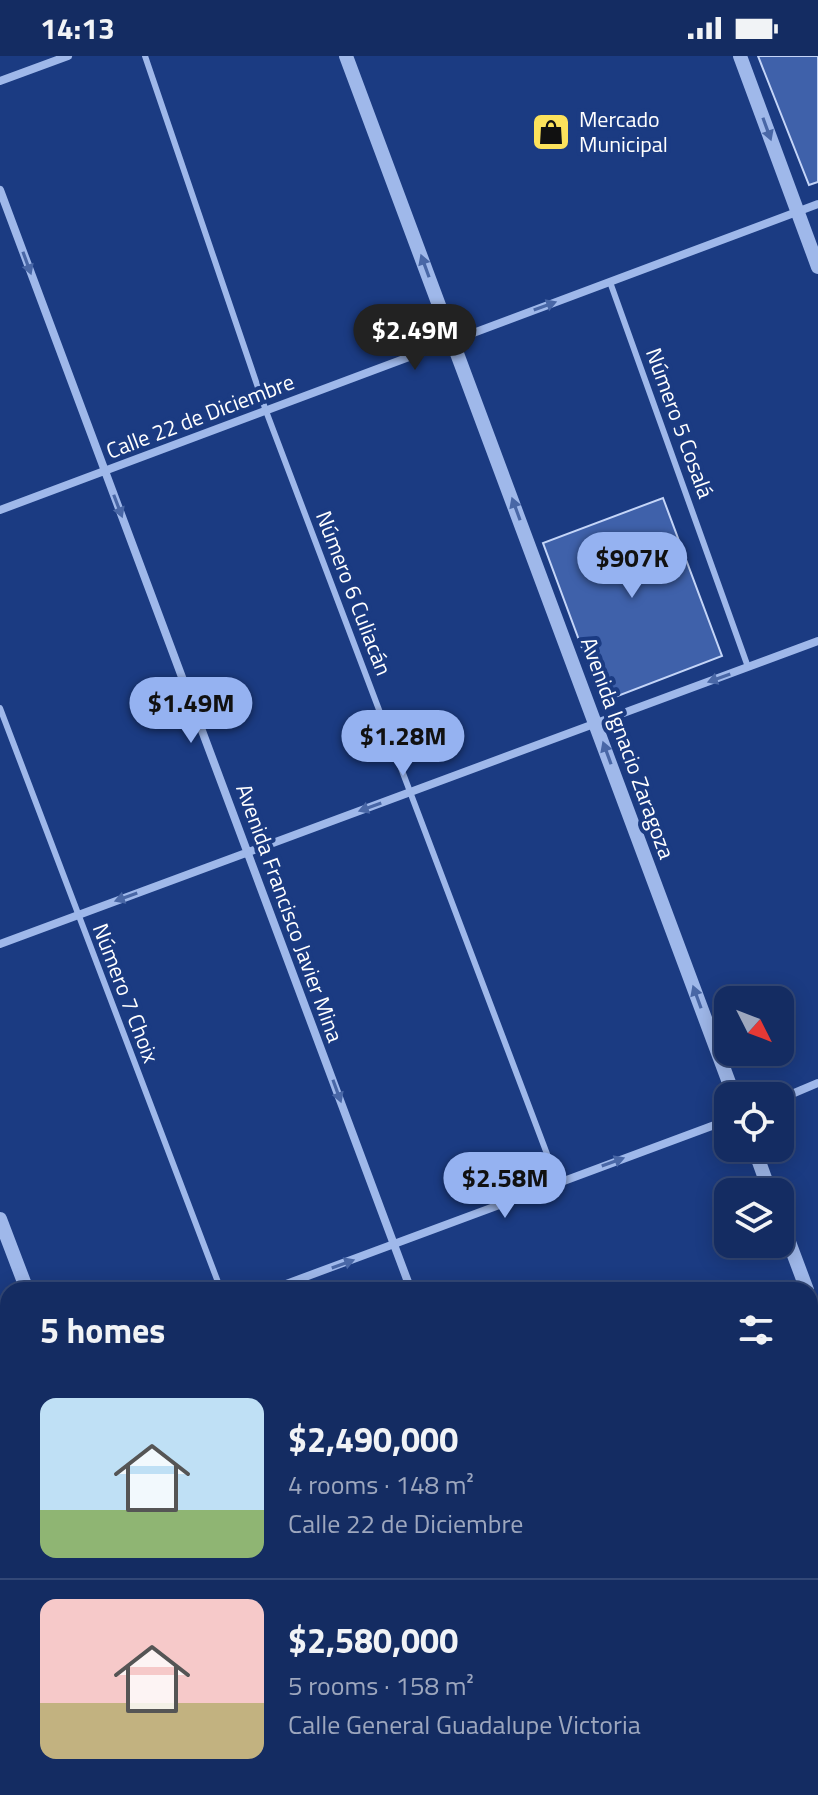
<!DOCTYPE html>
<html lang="en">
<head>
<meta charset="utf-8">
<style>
	:root { --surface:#142c62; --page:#1d3468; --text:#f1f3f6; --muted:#9da7be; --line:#334877; --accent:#95b2f1 }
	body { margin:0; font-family:"Titillium Web",sans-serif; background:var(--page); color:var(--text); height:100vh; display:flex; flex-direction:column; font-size:30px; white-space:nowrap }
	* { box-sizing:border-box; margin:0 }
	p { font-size:26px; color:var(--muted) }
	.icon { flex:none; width:44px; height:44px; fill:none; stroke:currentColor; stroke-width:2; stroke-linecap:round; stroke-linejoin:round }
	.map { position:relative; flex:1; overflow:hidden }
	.sheet { position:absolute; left:0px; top:1226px; width:818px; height:514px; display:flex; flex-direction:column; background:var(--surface); border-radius:24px 24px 0 0; box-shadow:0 4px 20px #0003,0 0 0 2px var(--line) }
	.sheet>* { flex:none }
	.needle { width:52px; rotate:132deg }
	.tools { position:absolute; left:714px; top:930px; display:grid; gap:16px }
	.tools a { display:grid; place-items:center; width:80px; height:80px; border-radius:16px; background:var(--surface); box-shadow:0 4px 20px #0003,0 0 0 2px var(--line); font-size:40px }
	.price { position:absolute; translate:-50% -68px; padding:0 18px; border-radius:28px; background:var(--accent); color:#111; font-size:26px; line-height:52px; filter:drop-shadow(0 2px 4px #0008) }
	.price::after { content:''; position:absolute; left:50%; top:48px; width:24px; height:18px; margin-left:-12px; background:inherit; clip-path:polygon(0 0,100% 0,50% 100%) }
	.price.selected { background:#222; color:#fff }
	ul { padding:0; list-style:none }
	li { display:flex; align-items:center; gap:24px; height:200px; padding:0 40px }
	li+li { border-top:2px solid var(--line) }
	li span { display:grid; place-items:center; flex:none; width:224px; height:160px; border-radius:16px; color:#555 }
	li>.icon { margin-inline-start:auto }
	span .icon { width:96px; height:96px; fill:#fffc; stroke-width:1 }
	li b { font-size:34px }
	h2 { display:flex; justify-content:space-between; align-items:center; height:96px; padding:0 40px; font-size:34px }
	.status { display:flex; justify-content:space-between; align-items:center; height:56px; padding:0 40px; background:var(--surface); direction:ltr }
	.status svg { height:22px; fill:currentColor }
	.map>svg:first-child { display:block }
	.building { fill:#3f61aa; stroke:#c4d5f8; stroke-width:2 }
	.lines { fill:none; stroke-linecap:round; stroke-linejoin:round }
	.service { stroke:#9fb8ea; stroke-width:6 }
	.minor { stroke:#9fb8ea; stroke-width:8 }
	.tertiary { stroke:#9fb8ea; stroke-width:14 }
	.primary { stroke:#e3eaff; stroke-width:20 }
	.oneway { fill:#4967a6 }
	.labels { text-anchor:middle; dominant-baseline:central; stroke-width:8; stroke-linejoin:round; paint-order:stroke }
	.poi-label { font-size:22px; fill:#fff; stroke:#1b3b82; text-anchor:start }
	.street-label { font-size:22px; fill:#fff; stroke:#1b3b82 }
</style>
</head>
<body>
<div class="status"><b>14:13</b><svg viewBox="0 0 49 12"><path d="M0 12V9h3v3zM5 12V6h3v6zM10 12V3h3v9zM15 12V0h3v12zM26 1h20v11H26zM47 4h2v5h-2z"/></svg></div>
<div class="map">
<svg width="818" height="1739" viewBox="0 0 818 1739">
	<rect width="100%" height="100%" fill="#1b3b82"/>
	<path class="building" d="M758 0H818V126L809 129Z
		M663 442 722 600 602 646 543 487Z"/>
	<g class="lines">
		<path class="service" d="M145 0 266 355 558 1127
			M610 226 748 611
			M0 652 221 1234
			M0 1689 8 1711
			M16 1732 19 1739
			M307 1732 309 1739
			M401 1732 404 1739
			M800 1732 803 1739"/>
		<path class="minor" d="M0 25 68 0
			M0 134 411 1234
			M0 454 818 148
			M0 888 818 585
			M780 1043 818 1027
			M270 1234 728 1064
			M0 1334 8 1331
			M598 1732 600 1739"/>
		<path class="tertiary" d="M346 0 734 1040
			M740 0 818 211
			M754 1092 770 1136
			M780 1162 807 1234
			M0 1163 27 1234
			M810 1242 818 1264
			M214 1732 217 1739"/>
		<path class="primary" d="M810 1473 818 1470
			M98 1739 116 1732"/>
	</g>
	<defs><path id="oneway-solid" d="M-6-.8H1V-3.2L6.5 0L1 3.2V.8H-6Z" transform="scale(2)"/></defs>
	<g class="oneway">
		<use href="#oneway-solid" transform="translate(767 73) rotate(70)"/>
		<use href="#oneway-solid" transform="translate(27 207) rotate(70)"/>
		<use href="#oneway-solid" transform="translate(425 210) rotate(-110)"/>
		<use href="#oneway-solid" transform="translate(545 250) rotate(-20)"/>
		<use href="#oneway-solid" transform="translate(118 450) rotate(69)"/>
		<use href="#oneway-solid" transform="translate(516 453) rotate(-110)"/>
		<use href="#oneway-solid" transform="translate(719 622) rotate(160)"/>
		<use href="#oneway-solid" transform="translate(607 697) rotate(-110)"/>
		<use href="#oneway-solid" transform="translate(370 751) rotate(160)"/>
		<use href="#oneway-solid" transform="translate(126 841) rotate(160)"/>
		<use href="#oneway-solid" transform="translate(697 941) rotate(-110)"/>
		<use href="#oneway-solid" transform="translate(337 1035) rotate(70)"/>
		<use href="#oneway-solid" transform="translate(613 1106) rotate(-20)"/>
		<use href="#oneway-solid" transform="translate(343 1208) rotate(-20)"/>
	</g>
	<defs>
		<symbol id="shop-square" viewBox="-11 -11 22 22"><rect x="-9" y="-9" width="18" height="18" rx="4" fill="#fce25c" stroke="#1b3b82"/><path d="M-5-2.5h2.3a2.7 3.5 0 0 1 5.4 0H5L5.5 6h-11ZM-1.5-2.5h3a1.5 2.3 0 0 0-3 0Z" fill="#111"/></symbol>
	</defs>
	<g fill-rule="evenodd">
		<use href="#shop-square" x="529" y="54" width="44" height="44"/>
	</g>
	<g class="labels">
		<g class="poi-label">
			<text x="579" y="63">Mercado<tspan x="579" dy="25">Municipal</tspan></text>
		</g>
		<g class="street-label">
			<text transform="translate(200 360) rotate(-21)">Calle 22 de Diciembre</text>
			<text transform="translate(680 367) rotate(70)">Número 5 Cosalá</text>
			<text transform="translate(354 537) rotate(69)">Número 6 Culiacán</text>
			<text transform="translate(628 692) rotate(70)">Avenida Ignacio Zaragoza</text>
			<text transform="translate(290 857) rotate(70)">Avenida Francisco Javier Mina</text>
			<text transform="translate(126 937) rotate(69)">Número 7 Choix</text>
		</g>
	</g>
</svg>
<div class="tools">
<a><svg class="needle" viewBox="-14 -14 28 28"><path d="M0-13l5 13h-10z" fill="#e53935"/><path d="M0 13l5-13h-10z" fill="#9da7be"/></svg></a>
<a><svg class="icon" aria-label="locate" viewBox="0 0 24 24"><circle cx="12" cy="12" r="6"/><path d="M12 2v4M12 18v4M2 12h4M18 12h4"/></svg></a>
<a><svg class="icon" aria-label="layers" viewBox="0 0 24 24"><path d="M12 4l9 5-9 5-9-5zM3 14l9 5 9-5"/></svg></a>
</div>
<b class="price selected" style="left:415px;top:316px">$2.49M</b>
<b class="price" style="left:632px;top:544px">$907K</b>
<b class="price" style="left:191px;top:689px">$1.49M</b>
<b class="price" style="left:403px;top:722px">$1.28M</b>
<b class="price" style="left:505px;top:1164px">$2.58M</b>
<section class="sheet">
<h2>5 homes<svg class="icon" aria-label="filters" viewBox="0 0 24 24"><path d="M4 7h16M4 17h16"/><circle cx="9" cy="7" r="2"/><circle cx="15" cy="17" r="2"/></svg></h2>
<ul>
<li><span style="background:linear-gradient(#bfe0f5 70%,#8fb573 0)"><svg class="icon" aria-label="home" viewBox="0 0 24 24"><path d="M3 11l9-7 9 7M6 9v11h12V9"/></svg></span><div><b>$2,490,000</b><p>4 rooms · 148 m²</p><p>Calle 22 de Diciembre</p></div></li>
<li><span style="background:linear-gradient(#f6c9c9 65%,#c2b280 0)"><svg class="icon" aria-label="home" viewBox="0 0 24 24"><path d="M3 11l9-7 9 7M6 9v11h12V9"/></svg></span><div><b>$2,580,000</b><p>5 rooms · 158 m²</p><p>Calle General Guadalupe Victoria</p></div></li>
</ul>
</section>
</div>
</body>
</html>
